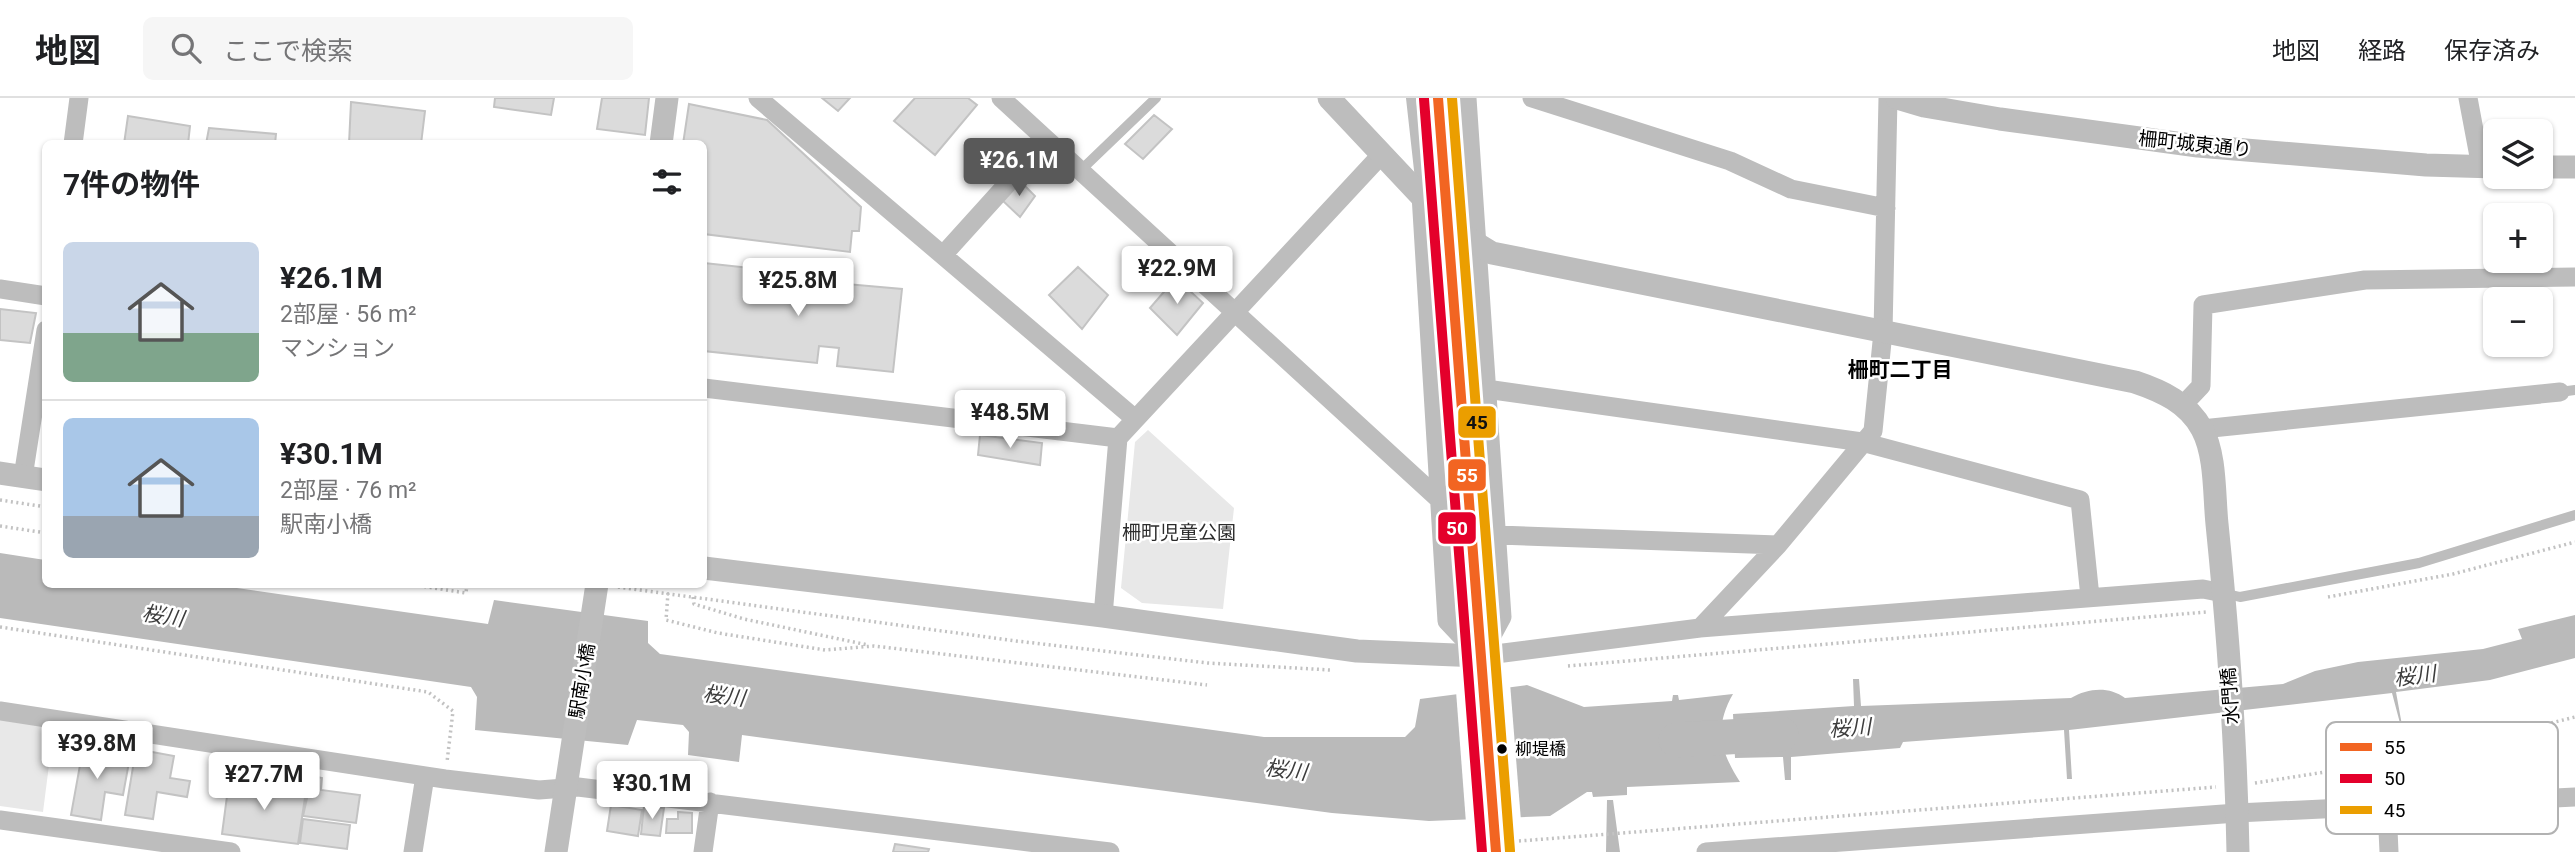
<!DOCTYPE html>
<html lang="ja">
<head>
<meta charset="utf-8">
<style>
	:root { --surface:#fff; --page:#f6f6f6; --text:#202124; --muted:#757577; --line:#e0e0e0; --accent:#595959 }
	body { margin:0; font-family:Roboto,"Noto Sans JP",sans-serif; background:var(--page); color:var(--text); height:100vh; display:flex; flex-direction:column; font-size:26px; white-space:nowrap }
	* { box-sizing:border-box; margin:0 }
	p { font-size:23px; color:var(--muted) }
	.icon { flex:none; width:38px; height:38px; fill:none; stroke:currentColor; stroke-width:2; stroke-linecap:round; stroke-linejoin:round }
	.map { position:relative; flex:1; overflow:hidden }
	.panel { position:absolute; left:42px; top:42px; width:665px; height:448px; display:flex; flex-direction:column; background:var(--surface); border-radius:10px; box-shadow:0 2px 5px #0004 }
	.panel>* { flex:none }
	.fabs { position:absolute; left:2483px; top:21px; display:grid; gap:14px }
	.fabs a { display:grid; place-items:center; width:70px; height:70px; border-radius:10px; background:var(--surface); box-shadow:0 2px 5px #0004; font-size:35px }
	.price { position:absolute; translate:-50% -60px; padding:0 16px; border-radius:7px; background:#fff; color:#222; font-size:23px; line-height:46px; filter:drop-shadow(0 2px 4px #0008) }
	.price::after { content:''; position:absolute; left:50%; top:42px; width:21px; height:16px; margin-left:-10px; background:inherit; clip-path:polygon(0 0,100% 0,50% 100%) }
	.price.selected { background:var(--accent); color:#fff }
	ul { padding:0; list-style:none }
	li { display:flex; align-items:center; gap:21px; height:175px; padding:0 21px }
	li+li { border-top:2px solid var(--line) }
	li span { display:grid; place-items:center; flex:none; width:196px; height:140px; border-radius:10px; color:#555 }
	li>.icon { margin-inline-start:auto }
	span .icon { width:84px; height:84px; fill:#fffc; stroke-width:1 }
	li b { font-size:30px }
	h2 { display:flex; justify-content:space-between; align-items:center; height:84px; padding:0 21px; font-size:30px }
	header { display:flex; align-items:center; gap:42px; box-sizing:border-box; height:98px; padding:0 35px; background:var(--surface); border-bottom:2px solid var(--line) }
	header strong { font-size:33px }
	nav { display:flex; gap:38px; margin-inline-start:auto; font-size:24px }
	.search { width:490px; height:63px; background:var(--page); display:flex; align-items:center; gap:18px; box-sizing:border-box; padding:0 24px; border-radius:10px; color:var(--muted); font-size:26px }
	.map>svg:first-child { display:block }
	.green { fill:#e8e8e8 }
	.water { fill:#bababa }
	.pier { fill:#fff }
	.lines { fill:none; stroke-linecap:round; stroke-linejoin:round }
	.river { stroke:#bababa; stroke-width:35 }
	.building { fill:#dbdbdb; stroke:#c3c3c3; stroke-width:2 }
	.trunk-casing { stroke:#dbdbdb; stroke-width:34 }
	.path { stroke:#c2c2c2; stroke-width:3.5; stroke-dasharray:2 3.5; stroke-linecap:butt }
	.service { stroke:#bdbdbd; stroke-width:10 }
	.minor { stroke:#bdbdbd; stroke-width:19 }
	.tertiary { stroke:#bdbdbd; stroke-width:23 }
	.trunk { stroke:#bdbdbd; stroke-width:32 }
	.trunk-bridge-casing { stroke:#dbdbdb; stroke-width:34; stroke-linecap:butt }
	.trunk-bridge { stroke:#bdbdbd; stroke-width:32 }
	.bus-1-casing { stroke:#fff; stroke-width:16 }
	.bus-2-casing { stroke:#fff; stroke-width:16 }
	.bus-3-casing { stroke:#fff; stroke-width:16 }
	.bus-1 { stroke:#f26522; stroke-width:10 }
	.bus-2 { stroke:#e4002b; stroke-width:10 }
	.bus-3 { stroke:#eb9e00; stroke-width:10 }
	.bus-dot { fill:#000; stroke:#fff; stroke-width:2.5 }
	.labels { text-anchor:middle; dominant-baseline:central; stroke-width:5; stroke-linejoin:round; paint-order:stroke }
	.bus-label { font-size:17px; fill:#000; stroke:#fff; text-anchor:start }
	.street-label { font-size:19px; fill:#000; stroke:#fff }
	.park-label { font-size:19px; fill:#2c2c2c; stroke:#fff }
	.neighbourhood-label { font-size:21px; font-weight:bold; fill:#000; stroke:#fff }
	.water-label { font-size:21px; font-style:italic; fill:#3d3d3d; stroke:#fff }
	.key { fill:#fff; stroke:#b2b2b2; stroke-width:2 }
	.key-label { font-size:19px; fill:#000 }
	.line-badge { stroke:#fff; stroke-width:2.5 }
	.badge-label { font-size:19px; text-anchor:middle; font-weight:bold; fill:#fff }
	.pale-badge-label { font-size:19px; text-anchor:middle; font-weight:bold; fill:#111 }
</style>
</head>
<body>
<header>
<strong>地図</strong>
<div class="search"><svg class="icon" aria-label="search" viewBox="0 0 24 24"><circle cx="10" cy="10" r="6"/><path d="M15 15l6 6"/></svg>ここで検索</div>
<nav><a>地図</a><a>経路</a><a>保存済み</a></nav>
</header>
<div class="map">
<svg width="2575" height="754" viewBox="0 0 2575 754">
	<rect width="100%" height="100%" fill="#fff"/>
	<path class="green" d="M1148 332 1234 410 1223 511 1142 505 1121 490 1135 344Z
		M0 620 54 628 43 714 0 708Z"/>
	<path class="water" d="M0 455 45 462 46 486 216 487 488 526 494 502 648 523V545L660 556 1264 639H1405L1415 629 1420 601 1527 587 1584 609 1672 603 1673 597H1678L1679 602 1733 596C1714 629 1720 653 1740 684L1627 689V697L1593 699 1592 694H1587L1550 718 1429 723 1332 715 742 637 739 664 688 657 689 634 683 627 637 622 628 647 475 632 477 599 471 589 0 520Z
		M2575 517V560L2490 582 2396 594 2405 644 2392 595 2069 632 2072 681H2067L2064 632 1903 644 1900 650 1791 659V682H1785L1783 659 1735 660 1733 616 1854 608 1853 581H1859L1861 608 2071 600C2088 590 2109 588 2125 600L2283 586 2315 573 2358 564 2483 551 2522 541 2518 531Z
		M1607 702H1613L1620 754H1606Z"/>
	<path class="pier" d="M1510 585 1521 723 1466 725 1456 593Z"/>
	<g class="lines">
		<path class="river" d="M1676 642 1781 636"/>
	</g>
	<path class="building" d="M495 0H554L551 17 494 9Z
		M602 0H649L645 37 597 31Z
		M822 0H850L838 13Z
		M915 0H968L977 7 935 57 894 23Z
		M351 4 425 13 421 46H349Z
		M689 6 767 22 861 109 859 133H852L850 154 704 136V46H683Z
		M1154 17 1172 31 1143 61 1125 46Z
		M128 18 190 28 188 46H124Z
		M209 30 276 36 275 46H206Z
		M1019 82 1035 98 1020 119 1002 102Z
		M704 165 825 178 823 194 846 197 847 186 902 191 893 274 837 268 839 250 819 248 817 265 704 253Z
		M1078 169 1108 197 1082 231 1049 197Z
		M1176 180 1203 205 1177 237 1150 210Z
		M0 211 36 215 30 245 0 242Z
		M980 337 1042 345 1040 367 978 357Z
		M84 645 110 649 108 661 129 664 123 697 105 694 101 722 71 717Z
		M136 651 174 658 170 680 190 683 187 699 157 694 153 721 125 717Z
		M312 678 322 680 321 692 360 697 356 725 303 718Z
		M229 683 306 693 298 746 222 736Z
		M611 707 642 712 638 738 607 733Z
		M644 708 664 710 660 738 641 736Z
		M678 714 692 715V735H666L667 721H678Z
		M303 721 350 727 347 751 300 745Z
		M895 746 929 751 928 754H893Z"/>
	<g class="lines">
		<defs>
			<path id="trunk" d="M1472 429 1496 754"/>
		</defs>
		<use href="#trunk" class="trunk-casing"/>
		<path class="path" d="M0 402 46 409
			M0 428 46 435
			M408 486 466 495 467 486
			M618 489 1016 543 1208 565 1330 572
			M668 495 666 522 718 535 825 552 874 548 1207 587
			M693 499 694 506 744 521 868 547
			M2328 499 2453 476 2575 444
			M0 529 428 594 453 613 447 664
			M1568 568 2206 514
			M2255 685 2408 661 2575 619
			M1519 743 2216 689"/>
		<path class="service" d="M1411 0 1421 90
			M1080 73 1156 0
			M2560 294 2575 292
			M2223 495 2240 499 2419 465 2575 417"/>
		<path class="minor" d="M758 0 1134 320
			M1001 0 1442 404
			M1467 0 1502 519 1483 554
			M1532 0 1730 63 1791 91 1886 110
			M2468 0 2481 69
			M73 46 79 0
			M1421 97 1447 523 1480 558
			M943 157 1047 42
			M0 191 46 198
			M704 290 1118 340
			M1486 291 1862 344 2080 402 2090 499
			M2183 307 2201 288 2203 207 2365 182 2575 179
			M2202 331 2560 294
			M23 379 46 232
			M1498 437 1778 447
			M1103 518 1118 340 1382 56
			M1700 530 1778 447 1873 333 1883 234 1888 0
			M1480 558 1700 530 2203 491 2223 495
			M0 613 445 681 539 692 578 689 1110 754
			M2387 710 2389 754
			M0 722 231 754
			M413 754 425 678
			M703 754 710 704
			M1706 754 2237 715 2575 699"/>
		<path class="tertiary" d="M1329 0 1439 117 1456 133 1492 155 2135 284C2162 293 2188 305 2202 331 2216 357 2214 397 2217 426 2228 534 2236 644 2238 754
			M1897 0 1924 8 2000 21 2198 48 2426 67 2496 69
			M661 46 667 0
			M2541 69H2575
			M0 375 46 382
			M704 470 1103 518 1357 553 1480 558
			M556 754 597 486"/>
		<use href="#trunk" class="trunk"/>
		<defs>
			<path id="trunk-bridge" d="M1438 0 1472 429"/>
		</defs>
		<use href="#trunk-bridge" class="trunk-bridge-casing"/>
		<use href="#trunk-bridge" class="trunk-bridge"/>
		<defs>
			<path id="bus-1" d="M1438 0 1496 754"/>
			<path id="bus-2" d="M1424 1 1482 754"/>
			<path id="bus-3" d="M1452 0 1510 753"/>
		</defs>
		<use href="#bus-1" class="bus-1-casing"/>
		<use href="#bus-2" class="bus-2-casing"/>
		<use href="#bus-3" class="bus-3-casing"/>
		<use href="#bus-1" class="bus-1"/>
		<use href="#bus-2" class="bus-2"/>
		<use href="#bus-3" class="bus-3"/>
	</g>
	<circle class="bus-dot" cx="1502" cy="651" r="6"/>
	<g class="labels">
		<g class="bus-label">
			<text x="1515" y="651">柳堤橋</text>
		</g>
		<g class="street-label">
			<text transform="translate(2195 46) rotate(6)">柵町城東通り</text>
			<text transform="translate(582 583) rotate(-81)">駅南小橋</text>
			<text transform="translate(2230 598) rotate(-94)">水門橋</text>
		</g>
		<g class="park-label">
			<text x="1179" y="434">柵町児童公園</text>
		</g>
		<g class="neighbourhood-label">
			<text x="1900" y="272">柵町二丁目</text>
		</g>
		<g class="water-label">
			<text transform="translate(163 518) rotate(9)">桜川</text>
			<text transform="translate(2415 578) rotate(-7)">桜川</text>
			<text transform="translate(724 598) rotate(7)">桜川</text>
			<text transform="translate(1850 630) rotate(-4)">桜川</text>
			<text transform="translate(1286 672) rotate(7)">桜川</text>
		</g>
	</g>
	<rect x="2326" y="624" width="232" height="112" rx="10" class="key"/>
	<rect x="2340" y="645" width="32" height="8" fill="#f26522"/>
	<rect x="2340" y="676" width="32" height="9" fill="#e4002b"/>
	<rect x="2340" y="708" width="32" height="8" fill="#eb9e00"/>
	<g class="key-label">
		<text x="2384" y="656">55</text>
		<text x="2384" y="687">50</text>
		<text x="2384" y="719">45</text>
	</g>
	<g class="line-badge">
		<rect x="1457" y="307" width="40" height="34" rx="7" fill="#eb9e00"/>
		<rect x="1447" y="360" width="40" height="34" rx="7" fill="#f26522"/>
		<rect x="1437" y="413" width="40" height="34" rx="7" fill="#e4002b"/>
	</g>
	<g class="badge-label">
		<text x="1467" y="384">55</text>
		<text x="1457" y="437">50</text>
	</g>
	<g class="pale-badge-label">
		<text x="1477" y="331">45</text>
	</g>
</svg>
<div class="fabs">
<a><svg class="icon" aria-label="layers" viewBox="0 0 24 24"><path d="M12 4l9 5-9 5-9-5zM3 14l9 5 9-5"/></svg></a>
<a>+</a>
<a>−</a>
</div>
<b class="price selected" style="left:1019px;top:100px">¥26.1M</b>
<b class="price" style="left:1177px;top:208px">¥22.9M</b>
<b class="price" style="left:798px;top:220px">¥25.8M</b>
<b class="price" style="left:1010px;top:352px">¥48.5M</b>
<b class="price" style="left:97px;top:683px">¥39.8M</b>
<b class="price" style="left:264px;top:714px">¥27.7M</b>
<b class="price" style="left:652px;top:723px">¥30.1M</b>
<section class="panel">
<h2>7件の物件<svg class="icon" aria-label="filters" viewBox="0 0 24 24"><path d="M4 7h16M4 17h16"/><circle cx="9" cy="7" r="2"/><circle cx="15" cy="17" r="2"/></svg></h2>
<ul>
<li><span style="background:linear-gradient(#c9d6e8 65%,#7fa58c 0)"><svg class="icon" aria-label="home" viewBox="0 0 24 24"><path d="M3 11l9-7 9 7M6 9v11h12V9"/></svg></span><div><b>¥26.1M</b><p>2部屋 · 56 m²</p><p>マンション</p></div></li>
<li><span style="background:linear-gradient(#a9c7e8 70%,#9aa5b1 0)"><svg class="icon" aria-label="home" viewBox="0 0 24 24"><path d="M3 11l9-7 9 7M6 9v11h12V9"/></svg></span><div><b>¥30.1M</b><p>2部屋 · 76 m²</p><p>駅南小橋</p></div></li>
</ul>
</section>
</div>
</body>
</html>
